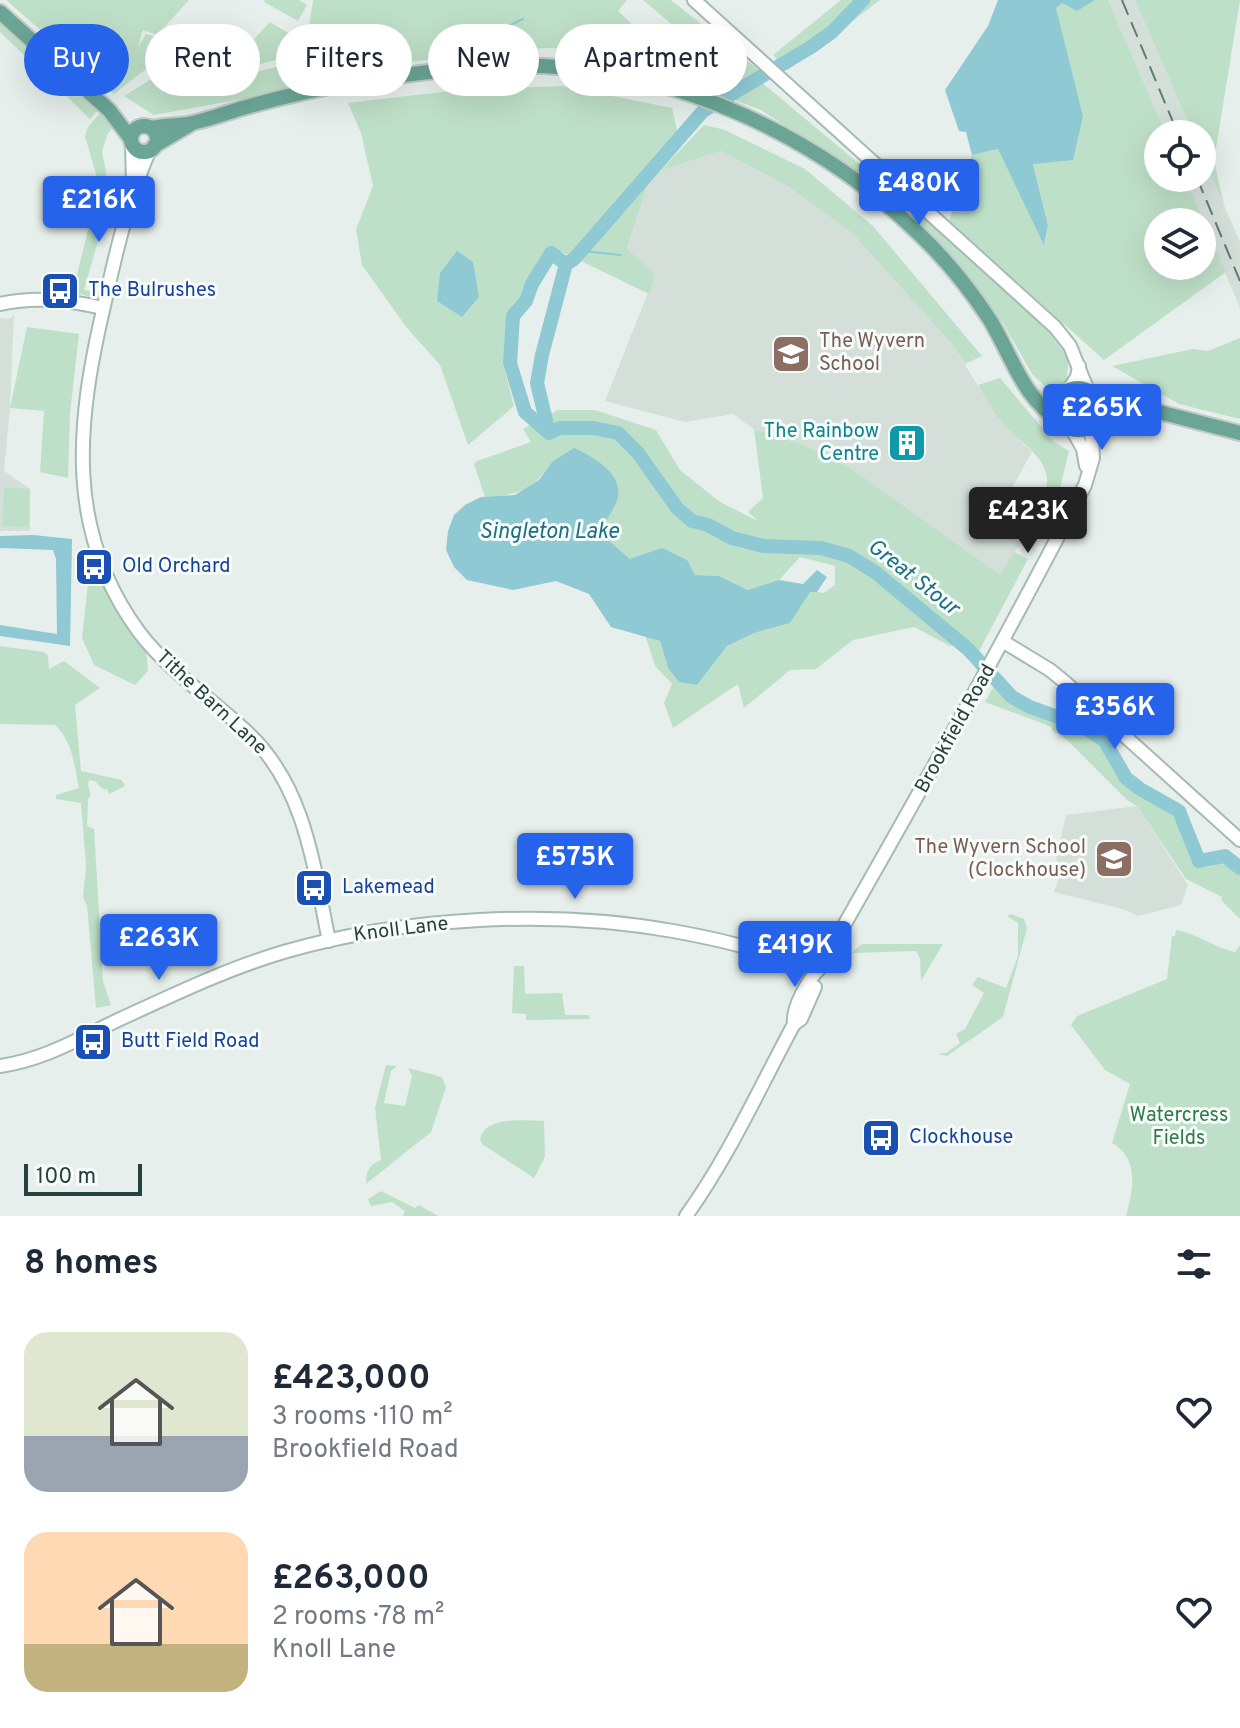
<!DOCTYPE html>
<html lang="en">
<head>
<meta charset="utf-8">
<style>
	:root { --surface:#fff; --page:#f6f6f7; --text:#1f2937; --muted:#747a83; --accent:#2563eb }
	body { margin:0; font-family:Overpass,sans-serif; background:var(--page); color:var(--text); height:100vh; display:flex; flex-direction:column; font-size:30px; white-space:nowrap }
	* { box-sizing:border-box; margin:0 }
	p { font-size:26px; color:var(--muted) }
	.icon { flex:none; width:44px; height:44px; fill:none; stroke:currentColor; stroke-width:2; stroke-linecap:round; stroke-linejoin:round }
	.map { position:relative; height:1216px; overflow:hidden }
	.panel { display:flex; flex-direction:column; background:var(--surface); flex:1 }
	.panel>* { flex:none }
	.banner { position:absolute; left:24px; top:24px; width:800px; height:72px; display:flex; gap:16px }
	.buttons { position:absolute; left:1144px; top:120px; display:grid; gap:16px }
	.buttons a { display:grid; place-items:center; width:72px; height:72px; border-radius:50%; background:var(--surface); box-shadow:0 8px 32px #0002; font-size:40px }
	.scale { position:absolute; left:24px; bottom:20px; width:118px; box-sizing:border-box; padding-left:8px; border:4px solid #24423a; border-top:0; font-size:22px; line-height:28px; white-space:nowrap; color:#24423a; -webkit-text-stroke:6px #f7fbf9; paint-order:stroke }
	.price { position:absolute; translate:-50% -68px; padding:0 18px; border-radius:8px; background:var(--accent); color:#fff; font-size:26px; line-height:52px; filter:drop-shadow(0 2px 4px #0008) }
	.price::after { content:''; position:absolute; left:50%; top:48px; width:24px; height:18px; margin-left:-12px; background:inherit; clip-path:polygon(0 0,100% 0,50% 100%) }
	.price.active { background:#222; color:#fff }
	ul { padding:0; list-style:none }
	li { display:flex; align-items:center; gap:24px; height:200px; padding:0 24px }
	li span { display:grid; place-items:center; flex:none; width:224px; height:160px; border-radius:24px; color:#555 }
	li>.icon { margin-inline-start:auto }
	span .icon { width:96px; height:96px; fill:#fffc; stroke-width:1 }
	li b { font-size:34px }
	h2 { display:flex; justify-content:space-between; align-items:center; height:96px; padding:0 24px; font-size:34px }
	.tag { padding:0 28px; border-radius:36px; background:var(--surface); box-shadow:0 8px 32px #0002; font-size:28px; line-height:72px }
	.tag.active { background:var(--accent); color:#fff }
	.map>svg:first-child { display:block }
	.built { fill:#d4dfda }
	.green { fill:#bfe0c8; fill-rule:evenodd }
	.water { fill:#8ec9d4 }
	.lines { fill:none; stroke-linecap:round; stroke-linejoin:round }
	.stream { stroke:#8ec9d4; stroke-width:2 }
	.river { stroke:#8ec9d4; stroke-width:14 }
	.secondary-casing { stroke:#a4bbb3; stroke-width:16 }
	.primary-casing { stroke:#c2cac8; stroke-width:18 }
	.secondary { stroke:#fff; stroke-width:12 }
	.primary { stroke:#6aa596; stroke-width:14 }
	.rail { stroke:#5f7d75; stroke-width:2; stroke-dasharray:16 8; stroke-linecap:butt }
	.labels { text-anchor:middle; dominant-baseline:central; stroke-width:6; stroke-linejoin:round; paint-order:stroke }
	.transit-label { font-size:20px; fill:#164399; stroke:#f7fbf9; text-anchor:start }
	.education-label { font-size:20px; fill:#785e54; stroke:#f7fbf9; text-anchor:start }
	.culture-label { font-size:20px; fill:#0d838f; stroke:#f7fbf9; text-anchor:end }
	.street-label { font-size:20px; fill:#24423a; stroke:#f7fbf9 }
	.park-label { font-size:20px; fill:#2d7a4b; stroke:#f7fbf9 }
	.water-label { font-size:22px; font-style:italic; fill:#1c6f80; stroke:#f7fbf9 }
</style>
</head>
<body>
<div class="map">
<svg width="1240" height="1216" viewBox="0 0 1240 1216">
	<rect width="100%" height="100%" fill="#e6efeb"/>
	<path class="built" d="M1108 0H1135L1193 134H1166Z
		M721 151 789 187 853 234 952 344 999 420 1032 452 995 518 1025 535 1000 576 849 467 807 446 754 429 733 414 685 422 605 401 655 275 627 248 651 174Z
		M1202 154 1240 242V308L1185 178H1202Z
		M14 314 10 408 4 471 30 489V531H0V318L10 319Z
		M1137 806 1188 885 1181 905 1138 916 1126 910 1054 892 1060 875 1056 857 1066 815Z"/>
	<path class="green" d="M6 0H189L157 35 143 30 138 47 146 34 160 38 156 61 114 94Z
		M265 0H299L307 5 298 21 264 2Z
		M313 0H627L618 11 654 45 647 52 651 56 676 28 643 0H671L760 71 761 82 953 242 1042 323 1069 359 1066 383 1050 391 1032 374 1003 323 948 252 893 195 761 110 645 66 555 48 513 49 410 62 265 95 154 115 124 96 169 68 248 74 320 56 331 47H324L308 33Z
		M841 0H880L788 70 773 55Z
		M1095 0H1108L1166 134H1158V178H1185L1226 272 1104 360 949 221 972 155 998 149 1045 243 1048 226 1033 163 1083 116 1055 8 1062 2 1077 10ZM1158 222H1202V266H1158Z
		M1135 0H1240L1214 161 1224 205 1202 154V134H1193Z
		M0 21 97 111 90 119 0 32Z
		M270 22 293 36 310 52 252 66 197 59 242 52Z
		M563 86 672 108 677 130 646 167 651 174 627 248 655 275 649 294 552 247 508 317 509 329 503 364 514 406 468 445 440 365 407 328 362 265 356 229 373 186 361 133 348 103 459 90Z
		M101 112 114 126 107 135 102 152 106 171 104 220 84 290 99 293 90 297 77 293 74 287 99 185 85 136 88 127Z
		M704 125 725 130 805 169 873 226 982 356 965 364 952 344 853 234 789 187 721 151 660 171Z
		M27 327 79 334 70 413 68 478 40 472 44 411 10 408Z
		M1240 338V419L1179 404 1112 366 1193 349 1208 351Z
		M1000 378 1054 442 1069 451 1056 504 1042 501C1062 460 1019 446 998 418 991 408 984 396 978 385Z
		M558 410H595L656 430 680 470 720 502 758 521 748 512 763 498 754 429 807 446 849 467 1000 575 1014 552 1028 559 978 653 948 645 914 627 853 640 816 669 790 670 744 708 738 684 673 728 664 703 672 684 655 666 645 635 660 641 668 668 697 685 727 646 754 633 790 623 810 591 824 593 835 585V566L800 557 779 580 748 590 719 576 695 575 630 559 599 532 552 462C532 491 519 495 485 497L474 464 477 461 531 442 523 429Z
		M4 487 30 489 29 527 2 526Z
		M90 565 146 649 148 671 135 685 94 665 82 638Z
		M0 646 44 652 48 656 49 669 64 661 100 688 75 705 81 771 122 780 125 786 109 794 107 789H103L95 781 89 780 88 785 91 796 88 799 87 826 94 829 103 981 111 1005 96 1008 87 905 83 898 86 866 81 803 56 799V795L79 788C74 765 73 742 55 725L0 724Z
		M995 684C1007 708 1032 709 1054 719 1070 727 1083 737 1100 741L1126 784 1139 794 1163 804 1179 817 1195 864C1217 875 1218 849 1240 873V919L1221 900 1222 897 1186 879 1137 806 1127 800 1066 739 1052 730V727L985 702Z
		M1011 914 1024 919 1027 928 1003 1017 947 1056 938 1054 946 1053 960 1043 956 1034 965 1029 984 993 972 985 978 977 1006 988 1018 956V923L1007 916Z
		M1176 930C1197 933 1214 948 1235 952L1240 945V1216H1126C1133 1190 1140 1159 1112 1143L1130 1084 1105 1070 1071 1025 1077 1016 1167 979 1172 936H1175Z
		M863 944H943L921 981 920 958 916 951 852 953 859 946Z
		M514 966H524L525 994 562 993 565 1015H589L590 1019 526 1020V1014L512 1013Z
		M386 1065 397 1066 391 1071 384 1103 405 1106 412 1076 408 1068 442 1077 446 1087 431 1132 366 1184C366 1171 369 1165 381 1160L375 1108Z
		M544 1121 545 1157 534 1178 482 1144 480 1139C486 1115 525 1121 544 1121Z
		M381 1191 415 1208 419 1205 438 1216H403L405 1211 392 1202 371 1206 368 1199Z"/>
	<path class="water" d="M998 0H1095L1077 11 1062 3 1056 8 1083 116 1073 160 1033 164 1048 226 1044 245 998 149 972 155 966 132 959 131 945 90 988 26Z
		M457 251 473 262 479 297 462 317 437 301 440 273Z
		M574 448C594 457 628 476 616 503 612 513 604 522 599 532L630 559 662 548 687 560 695 575 719 576 748 590 779 580 803 584 817 570 827 577 817 592H810L790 623 754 633 727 646 697 685 679 682 668 668 660 641 611 627 589 594 556 581 513 590 467 580 454 567 446 550 448 531 454 515 465 505 481 497 515 495 539 480 552 462Z
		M33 535 72 539 70 646 0 636V625L57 634 56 559 53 550 0 548V536Z"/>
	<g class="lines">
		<path class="stream" d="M498 31 523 19
			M574 259 583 251 620 255"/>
		<path class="river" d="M863 0 832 32 811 47 703 111 574 259 566 264 551 253 532 284 526 301 513 316 510 363 525 412 549 433 560 428H593L618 433 638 453 677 508 692 521 708 525 732 538 763 546 821 548 849 556 875 572 968 649 1012 697 1030 707 1080 725 1104 740 1126 778 1140 789 1179 811 1199 861 1225 856 1240 868
			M549 433 537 383 542 355 566 264"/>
		<defs>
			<path id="secondary" d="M694 0 1055 327 1070 346 1088 391
				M132 145 133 185
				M150 149C128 200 116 252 104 306 77 421 64 530 139 632 170 673 214 700 250 735 306 789 314 869 329 941
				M0 304C36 296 67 300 103 308
				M1067 392 1077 377 1079 366
				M1072 429 1083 449 1086 466
				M1004 642 1050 670 1066 683 1240 840
				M794 1024C792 1007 808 980 819 969 911 809 1000 649 1085 485L1093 458 1091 426
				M0 1066C49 1059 86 1034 129 1015 181 991 232 967 287 951 407 917 551 909 673 931 701 936 729 942 756 950 777 956 797 967 819 969
				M686 1216C729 1156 759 1089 794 1024L801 1019 815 987"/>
			<path id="primary" d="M0 12 109 110 131 139
				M131 139a13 13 0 1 1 26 0a13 13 0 1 1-26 0Z
				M151 128C164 125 179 126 192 123 212 119 231 111 250 106 285 96 321 88 357 82 418 72 481 64 543 66 681 72 818 137 917 232 945 258 969 288 990 320 1012 356 1023 400 1062 422
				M154 146 191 124
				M1057 409a21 21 0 1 1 42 0a21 21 0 1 1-42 0Z
				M1093 395 1240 433"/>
		</defs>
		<use href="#secondary" class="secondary-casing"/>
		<use href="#primary" class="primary-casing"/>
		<use href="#secondary" class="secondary"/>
		<use href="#primary" class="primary"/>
		<path class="rail" d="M1122 0 1178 134
			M1197 178 1240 281"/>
	</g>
	<defs>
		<symbol id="bus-square" viewBox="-11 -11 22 22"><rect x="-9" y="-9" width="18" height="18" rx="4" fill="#1a4fb4" stroke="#f7fbf9"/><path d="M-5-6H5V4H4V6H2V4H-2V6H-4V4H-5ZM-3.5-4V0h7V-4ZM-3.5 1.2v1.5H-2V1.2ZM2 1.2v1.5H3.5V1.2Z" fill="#fff"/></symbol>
		<symbol id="school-square" viewBox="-11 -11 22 22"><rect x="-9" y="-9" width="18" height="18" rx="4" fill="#8d6e63" stroke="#f7fbf9"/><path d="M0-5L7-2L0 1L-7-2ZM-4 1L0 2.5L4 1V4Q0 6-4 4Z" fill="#fff"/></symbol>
		<symbol id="building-square" viewBox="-11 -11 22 22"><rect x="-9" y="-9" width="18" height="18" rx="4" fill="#0f9aa8" stroke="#f7fbf9"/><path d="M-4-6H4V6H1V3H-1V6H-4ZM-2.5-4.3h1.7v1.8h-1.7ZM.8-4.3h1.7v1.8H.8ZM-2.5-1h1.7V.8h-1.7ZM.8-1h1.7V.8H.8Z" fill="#fff"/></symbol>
	</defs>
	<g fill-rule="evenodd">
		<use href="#bus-square" x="38" y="269" width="44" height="44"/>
		<use href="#school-square" x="769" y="332" width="44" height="44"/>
		<use href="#building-square" x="885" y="421" width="44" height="44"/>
		<use href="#bus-square" x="72" y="545" width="44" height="44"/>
		<use href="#school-square" x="1092" y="837" width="44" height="44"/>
		<use href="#bus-square" x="292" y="866" width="44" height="44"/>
		<use href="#bus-square" x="71" y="1020" width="44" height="44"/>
		<use href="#bus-square" x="859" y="1116" width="44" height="44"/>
	</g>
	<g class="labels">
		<g class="transit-label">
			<text x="88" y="291">The Bulrushes</text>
			<text x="122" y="567">Old Orchard</text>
			<text x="342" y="888">Lakemead</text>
			<text x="121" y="1042">Butt Field Road</text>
			<text x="909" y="1138">Clockhouse</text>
		</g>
		<g class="education-label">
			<text x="819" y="342">The Wyvern<tspan x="819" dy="23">School</tspan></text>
			<text x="1086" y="848" text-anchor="end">The Wyvern School<tspan x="1086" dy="23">(Clockhouse)</tspan></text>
		</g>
		<g class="culture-label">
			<text x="879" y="432">The Rainbow<tspan x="879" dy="23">Centre</tspan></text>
		</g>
		<g class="street-label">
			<text transform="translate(211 703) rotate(43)">Tithe Barn Lane</text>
			<text transform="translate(956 729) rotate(-61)">Brookfield Road</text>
			<text transform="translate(401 930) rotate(-7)">Knoll Lane</text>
		</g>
		<g class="park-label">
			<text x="1179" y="1116">Watercress<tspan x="1179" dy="23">Fields</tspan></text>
		</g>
		<g class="water-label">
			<text x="549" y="532">Singleton Lake</text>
			<text transform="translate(913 578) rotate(38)">Great Stour</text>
		</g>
	</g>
</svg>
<div class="buttons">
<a><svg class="icon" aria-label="locate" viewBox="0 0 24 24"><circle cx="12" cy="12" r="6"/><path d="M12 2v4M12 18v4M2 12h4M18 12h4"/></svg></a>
<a><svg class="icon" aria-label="layers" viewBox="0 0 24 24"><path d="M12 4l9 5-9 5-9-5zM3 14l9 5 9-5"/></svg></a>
</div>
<div class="scale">100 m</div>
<b class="price" style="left:919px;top:227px">£480K</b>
<b class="price" style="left:99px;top:244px">£216K</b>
<b class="price" style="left:1102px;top:452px">£265K</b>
<b class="price active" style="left:1028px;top:555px">£423K</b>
<b class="price" style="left:1115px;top:751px">£356K</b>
<b class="price" style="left:575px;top:901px">£575K</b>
<b class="price" style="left:159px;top:982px">£263K</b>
<b class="price" style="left:795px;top:989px">£419K</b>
<div class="banner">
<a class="tag active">Buy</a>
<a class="tag">Rent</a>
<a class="tag">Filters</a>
<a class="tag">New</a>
<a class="tag">Apartment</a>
</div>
</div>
<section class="panel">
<h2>8 homes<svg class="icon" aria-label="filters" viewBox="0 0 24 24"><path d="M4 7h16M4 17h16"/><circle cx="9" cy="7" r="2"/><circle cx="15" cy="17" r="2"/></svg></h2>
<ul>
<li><span style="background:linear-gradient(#dfe7d0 65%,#9aa5b1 0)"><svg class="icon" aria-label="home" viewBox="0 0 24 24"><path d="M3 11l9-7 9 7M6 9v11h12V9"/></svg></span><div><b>£423,000</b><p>3 rooms · 110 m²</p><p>Brookfield Road</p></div><svg class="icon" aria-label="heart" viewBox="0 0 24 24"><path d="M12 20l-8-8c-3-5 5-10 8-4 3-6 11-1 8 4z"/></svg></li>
<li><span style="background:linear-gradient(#ffd9b3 70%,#c2b280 0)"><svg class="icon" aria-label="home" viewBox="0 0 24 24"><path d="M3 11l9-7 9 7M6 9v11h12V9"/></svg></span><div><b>£263,000</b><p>2 rooms · 78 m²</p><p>Knoll Lane</p></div><svg class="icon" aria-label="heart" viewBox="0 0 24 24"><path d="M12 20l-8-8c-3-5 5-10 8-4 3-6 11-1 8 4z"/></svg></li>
</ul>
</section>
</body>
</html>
